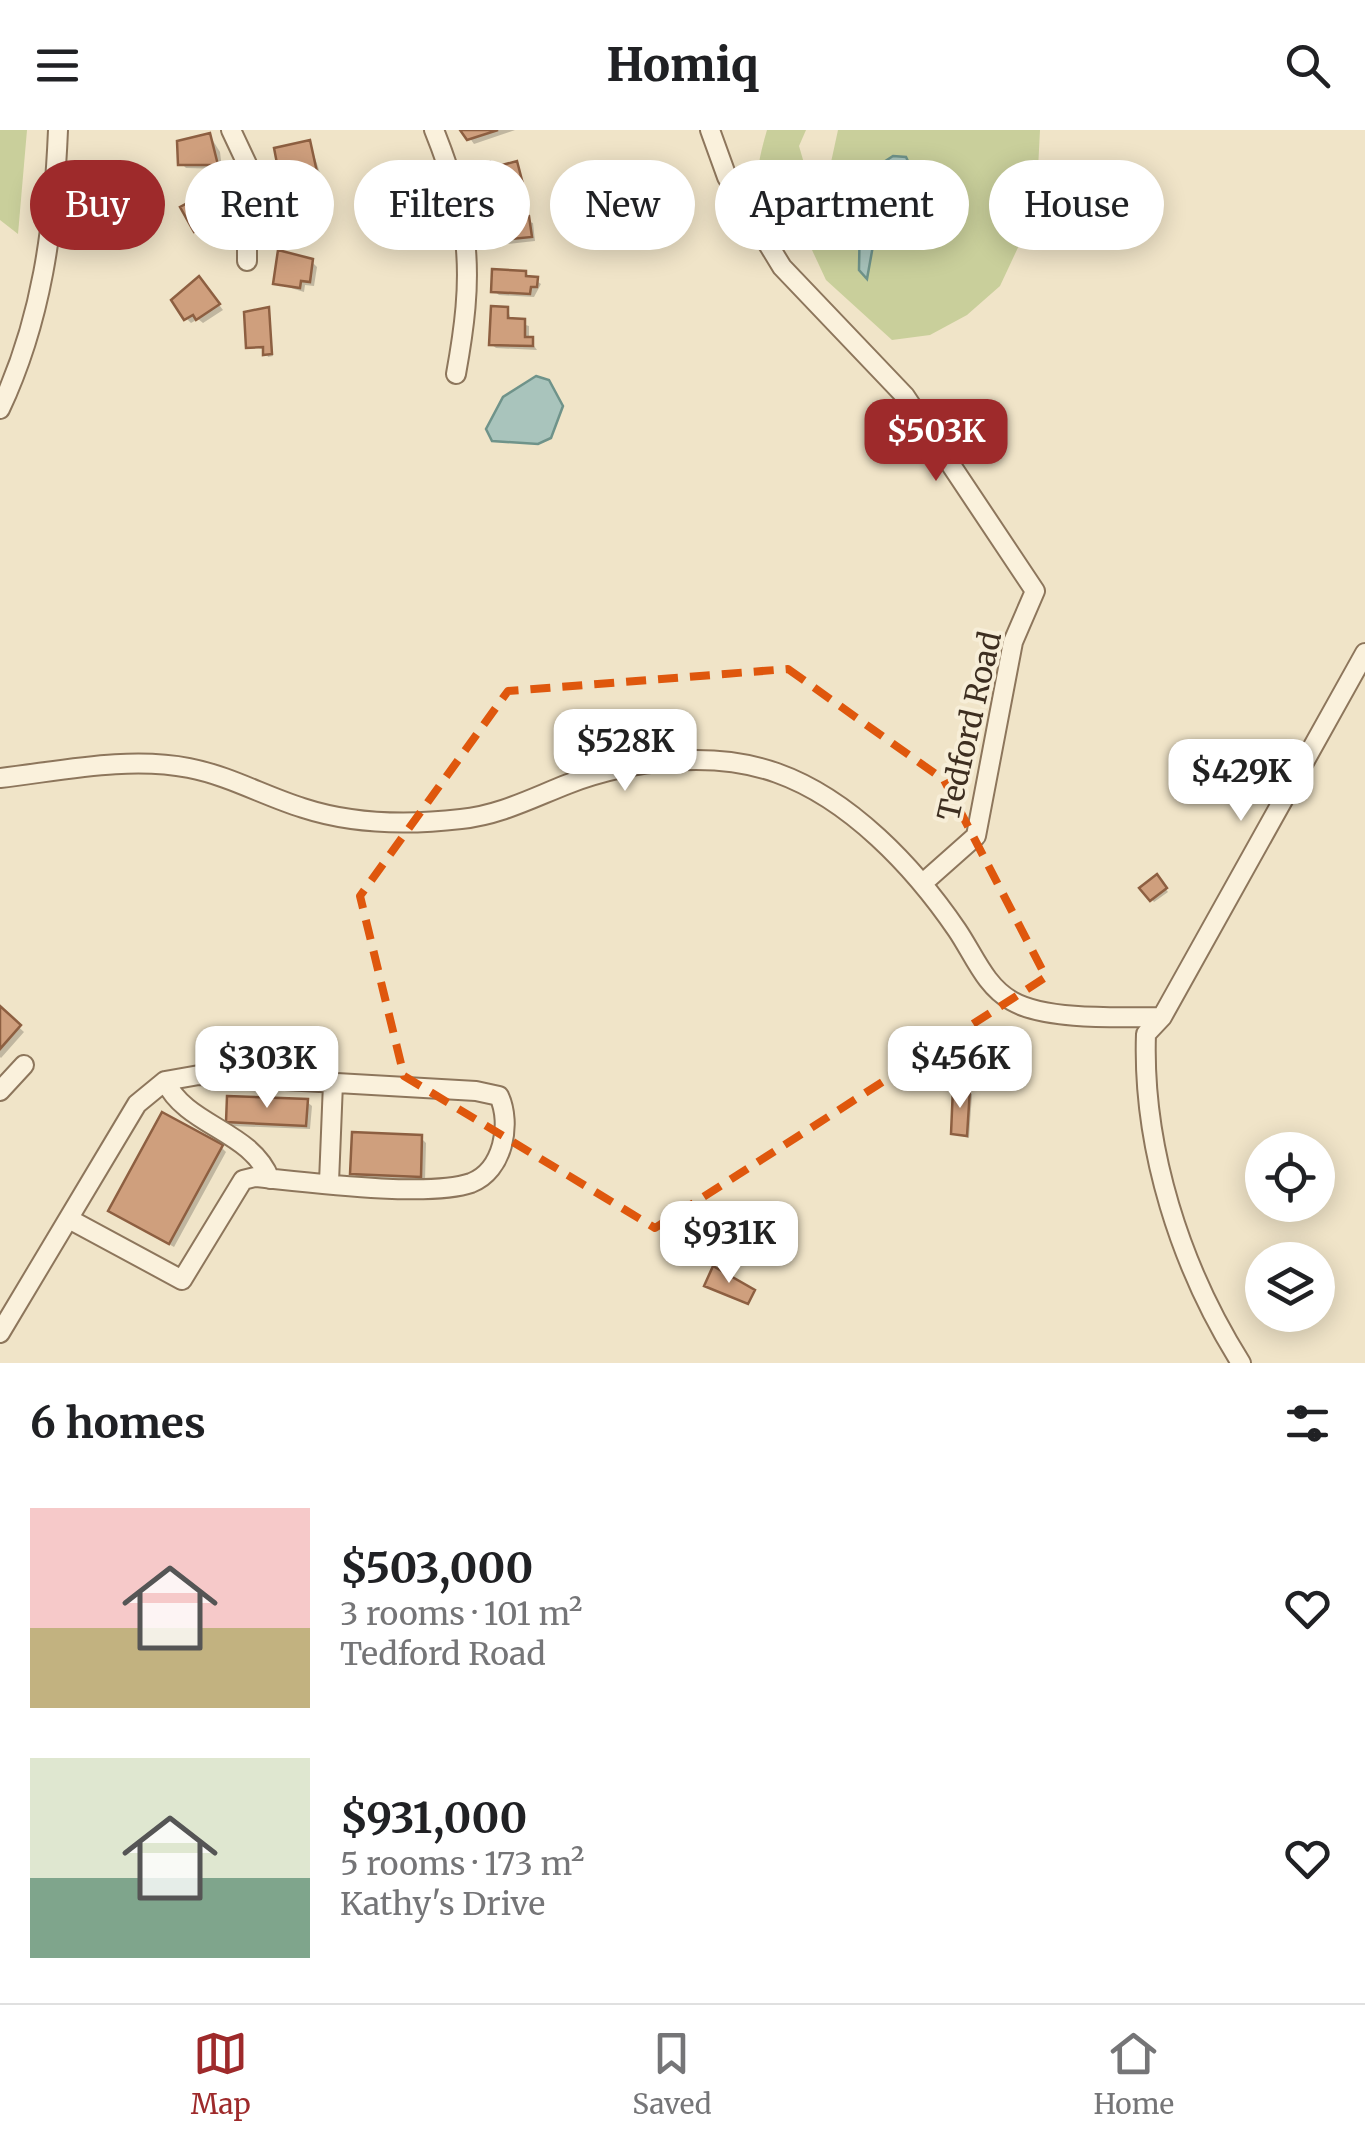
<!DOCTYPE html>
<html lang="en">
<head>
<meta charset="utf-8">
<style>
	:root { --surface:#fff; --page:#f6f6f6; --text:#202124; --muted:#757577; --line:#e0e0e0; --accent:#9e2a2b }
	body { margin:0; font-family:Merriweather,serif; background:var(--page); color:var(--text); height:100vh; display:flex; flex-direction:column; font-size:38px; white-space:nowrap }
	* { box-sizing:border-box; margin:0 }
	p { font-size:32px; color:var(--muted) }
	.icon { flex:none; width:55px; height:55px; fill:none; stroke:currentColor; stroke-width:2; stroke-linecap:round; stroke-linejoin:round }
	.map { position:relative; height:1233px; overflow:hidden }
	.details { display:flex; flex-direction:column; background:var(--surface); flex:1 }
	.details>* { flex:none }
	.hud { position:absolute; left:30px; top:30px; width:1305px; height:90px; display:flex; gap:20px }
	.controls { position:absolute; left:1245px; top:1002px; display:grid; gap:20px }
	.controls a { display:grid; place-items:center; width:90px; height:90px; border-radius:50%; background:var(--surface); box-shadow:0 5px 25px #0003; font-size:50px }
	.price { position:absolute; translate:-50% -85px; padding:0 22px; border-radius:20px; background:#fff; color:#222; font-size:32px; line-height:65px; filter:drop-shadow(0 2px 5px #0008) }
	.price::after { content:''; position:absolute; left:50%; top:60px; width:30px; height:22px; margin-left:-15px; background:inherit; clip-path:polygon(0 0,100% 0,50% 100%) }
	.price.selected { background:var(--accent); color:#fff }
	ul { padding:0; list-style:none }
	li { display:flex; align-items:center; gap:30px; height:250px; padding:0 30px }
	li span { display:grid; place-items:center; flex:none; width:280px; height:200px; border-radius:0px; color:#555 }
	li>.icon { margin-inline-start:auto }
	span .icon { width:120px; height:120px; fill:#fffc; stroke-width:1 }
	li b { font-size:42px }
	h2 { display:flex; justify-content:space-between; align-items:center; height:120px; padding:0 30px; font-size:42px }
	.tag { padding:0 35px; border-radius:45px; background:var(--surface); box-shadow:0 5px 25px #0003; font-size:35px; line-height:90px }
	.tag.selected { background:var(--accent); color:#fff }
	header { display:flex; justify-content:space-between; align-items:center; height:130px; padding:0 30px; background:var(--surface); font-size:45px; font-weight:800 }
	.dock { display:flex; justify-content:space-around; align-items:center; height:140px; border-top:2px solid var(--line); background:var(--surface); font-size:28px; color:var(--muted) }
	.dock a { display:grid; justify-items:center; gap:5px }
	.dock .selected { color:var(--accent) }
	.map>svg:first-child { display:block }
	.green { fill:#c9cf9b }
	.water { fill:#a9c4bc; stroke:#6f938a; stroke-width:2.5 }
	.shadow { fill:#0003 }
	.building { fill:#cf9f7d; stroke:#8d5f41; stroke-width:2.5 }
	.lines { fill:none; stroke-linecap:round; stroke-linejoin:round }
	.minor-casing { stroke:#8d765c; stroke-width:22 }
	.minor { stroke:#faf1dc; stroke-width:18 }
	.marked { fill:none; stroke:#df570d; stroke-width:8; stroke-dasharray:20 12; stroke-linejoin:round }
	.labels { text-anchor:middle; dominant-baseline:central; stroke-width:8; stroke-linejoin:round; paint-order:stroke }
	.street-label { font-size:30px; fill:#3d2e20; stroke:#f7eed8 }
</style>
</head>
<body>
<header><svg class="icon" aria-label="menu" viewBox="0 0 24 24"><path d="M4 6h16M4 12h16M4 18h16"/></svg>Homiq<svg class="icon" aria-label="search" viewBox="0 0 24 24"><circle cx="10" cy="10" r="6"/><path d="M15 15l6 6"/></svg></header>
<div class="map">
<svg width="1365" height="1233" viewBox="0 0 1365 1233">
	<rect width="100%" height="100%" fill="#f0e4c8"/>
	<path class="green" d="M0 0H27L18 104 0 90Z
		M767 0H806L799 16 806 40 794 63 793 100 782 110C748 78 755 41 767 0Z
		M838 0H1040L1036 79 1000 156 967 185 930 205 892 210 826 150 812 120Z"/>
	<path class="water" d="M893 26 906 27 912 40 874 110 867 149 859 140 860 85 873 39Z
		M536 246 549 250 563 276 551 308 538 314 492 311 486 299 503 267Z"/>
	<path class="shadow" d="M464 0H515L474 14Z
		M210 6 220 22 222 39 186 38 181 33Z
		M310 13 321 46 310 42 287 47 282 42Z
		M525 56 526 59 487 66Z
		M213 62 231 95 200 105 196 100Z
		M315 74 320 79 319 100 285 102 281 98Z
		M515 82 520 89 533 93 535 111 498 115 493 110Z
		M312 132 317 137 314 156 305 155 304 162 275 153Z
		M525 143 541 154 534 167 499 165 494 161Z
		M203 154 223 180 203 193 198 189 191 193 186 188Z
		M507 179 512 191 529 196V209L537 220 496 218 491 214Z
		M269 180 273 226 268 227 265 219 248 217Z
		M1157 748 1168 762 1154 772 1143 758Z
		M0 880 24 902 1 928 0 927Z
		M969 962 972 964 969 1008 954 1003Z
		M307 972 312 976 310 999 233 996 229 991Z
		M421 1008 426 1013 425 1051 358 1048 353 1043Z
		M221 1017 226 1022 174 1117 111 1081Z"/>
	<path class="building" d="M460 0H498L467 10Z
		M210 3 218 35H178L177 11Z
		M310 10 317 42 308 44 307 38 279 44 274 18Z
		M517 31 523 54 482 64 479 61 475 35 490 32 491 38Z
		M214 59 229 90 194 102 180 77Z
		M280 66 316 72 315 96 278 98Z
		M516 79V87L529 86 532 107 491 111 488 82Z
		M278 120 313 129 310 152 301 151 300 158 273 154Z
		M492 139 526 141V146L538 147 537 157H531L530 164 491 162Z
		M199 146 220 174 196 190 193 185 184 190 171 170Z
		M491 176 508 177V188L525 189V207H533V216L489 215Z
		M269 177 272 224 263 225V217L246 218 244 182Z
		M1157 744 1167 758 1150 771 1139 758Z
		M0 876 21 895 0 919Z
		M953 957 970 959 967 1006 951 1004Z
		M227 966 308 969 306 996 226 992Z
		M162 982 223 1015 169 1114 108 1081Z
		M352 1002 422 1005 421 1047 350 1044Z
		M713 1136 755 1160 748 1174 704 1156Z"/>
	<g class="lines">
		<defs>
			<path id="minor" d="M231 0 247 34V131
				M434 0C472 94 474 145 456 244
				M710 0 727 47 782 137 905 266 1035 461 1013 512 976 706 923 753
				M0 279C42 190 54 97 58 0
				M0 648C61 641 128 626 189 638 230 646 264 666 303 678 352 694 410 695 461 689 500 685 532 668 568 654 631 630 713 620 777 643 850 669 914 737 957 800 974 825 985 856 1012 871 1047 891 1122 887 1162 887
				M165 951C187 997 251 1000 270 1049
				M0 961 24 935
				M329 1052 333 953
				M0 1203 137 974 165 951 199 945 476 961 499 966C512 994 503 1041 471 1053 428 1068 305 1052 255 1047L243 1050 182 1150 69 1089
				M1241 1233C1181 1138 1142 1018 1146 904L1162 887 1365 523"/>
		</defs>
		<use href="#minor" class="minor-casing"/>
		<use href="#minor" class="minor"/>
	</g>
	<path class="marked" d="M788 539 944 650 1046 847 655 1098 404 946 360 766 508 561Z"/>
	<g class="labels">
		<g class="street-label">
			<text transform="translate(969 596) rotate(-77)">Tedford Road</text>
		</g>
	</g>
</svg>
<div class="controls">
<a><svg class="icon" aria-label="locate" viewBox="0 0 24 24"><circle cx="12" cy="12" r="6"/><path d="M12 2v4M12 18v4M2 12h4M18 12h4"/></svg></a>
<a><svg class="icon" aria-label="layers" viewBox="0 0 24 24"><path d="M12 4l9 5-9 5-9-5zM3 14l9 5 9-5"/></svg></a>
</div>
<b class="price selected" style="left:936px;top:354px">$503K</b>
<b class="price" style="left:625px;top:664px">$528K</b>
<b class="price" style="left:1241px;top:694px">$429K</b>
<b class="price" style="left:267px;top:981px">$303K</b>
<b class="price" style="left:960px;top:981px">$456K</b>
<b class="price" style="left:729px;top:1156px">$931K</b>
<div class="hud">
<a class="tag selected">Buy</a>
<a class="tag">Rent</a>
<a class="tag">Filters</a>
<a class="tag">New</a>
<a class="tag">Apartment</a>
<a class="tag">House</a>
</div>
</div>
<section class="details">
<h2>6 homes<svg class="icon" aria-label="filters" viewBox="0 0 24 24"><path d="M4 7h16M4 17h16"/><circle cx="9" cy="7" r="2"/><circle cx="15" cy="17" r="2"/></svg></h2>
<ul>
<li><span style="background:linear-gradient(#f6c9c9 60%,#c2b280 0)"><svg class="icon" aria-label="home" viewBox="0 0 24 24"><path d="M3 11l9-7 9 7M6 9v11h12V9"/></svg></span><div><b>$503,000</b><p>3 rooms · 101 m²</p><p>Tedford Road</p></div><svg class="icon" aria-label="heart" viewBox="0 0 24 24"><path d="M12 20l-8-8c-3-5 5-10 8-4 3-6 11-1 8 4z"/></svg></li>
<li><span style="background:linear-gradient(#dfe7d0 60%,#7fa58c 0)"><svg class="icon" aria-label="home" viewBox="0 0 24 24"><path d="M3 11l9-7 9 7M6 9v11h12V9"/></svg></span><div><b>$931,000</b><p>5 rooms · 173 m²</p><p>Kathy's Drive</p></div><svg class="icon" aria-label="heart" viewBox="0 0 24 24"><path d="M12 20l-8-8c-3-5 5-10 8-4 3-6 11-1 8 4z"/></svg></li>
</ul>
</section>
<nav class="dock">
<a class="selected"><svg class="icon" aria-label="map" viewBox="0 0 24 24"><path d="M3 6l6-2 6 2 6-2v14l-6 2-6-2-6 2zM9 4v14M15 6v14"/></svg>Map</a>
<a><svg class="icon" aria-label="saved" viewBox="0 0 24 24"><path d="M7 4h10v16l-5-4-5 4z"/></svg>Saved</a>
<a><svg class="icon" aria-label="home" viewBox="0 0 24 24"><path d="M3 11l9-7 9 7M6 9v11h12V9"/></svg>Home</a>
</nav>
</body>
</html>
